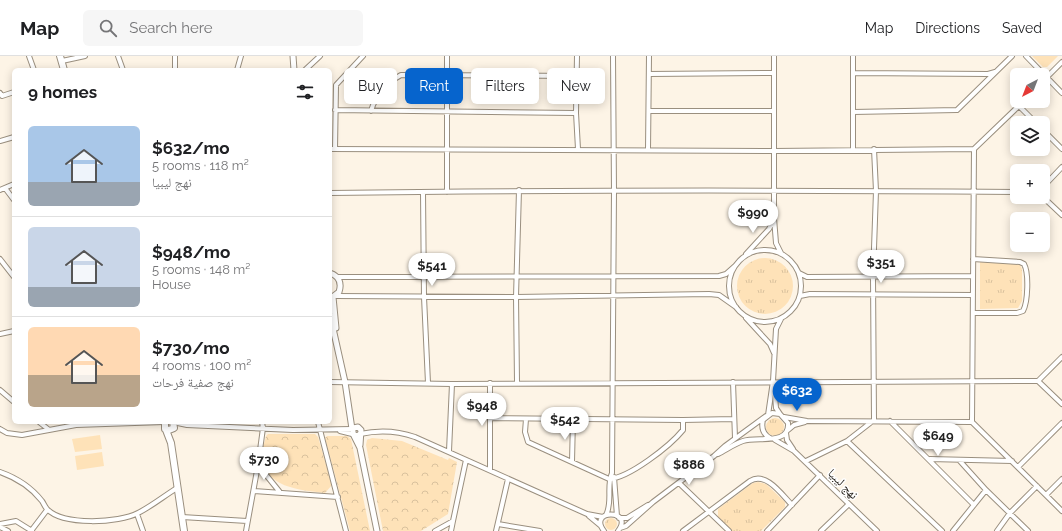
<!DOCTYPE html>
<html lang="en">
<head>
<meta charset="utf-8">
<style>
	:root { --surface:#fff; --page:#f6f6f6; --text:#202124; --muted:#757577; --line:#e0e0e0; --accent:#0664cd }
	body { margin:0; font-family:Raleway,"Noto Naskh Arabic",sans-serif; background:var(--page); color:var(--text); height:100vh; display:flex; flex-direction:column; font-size:15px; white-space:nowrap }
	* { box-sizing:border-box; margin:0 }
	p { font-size:13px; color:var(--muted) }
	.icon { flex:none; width:22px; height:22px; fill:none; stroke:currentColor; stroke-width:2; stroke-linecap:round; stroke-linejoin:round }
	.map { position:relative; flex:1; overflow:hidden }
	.panel { position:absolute; left:12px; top:12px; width:320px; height:356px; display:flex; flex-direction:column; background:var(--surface); border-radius:6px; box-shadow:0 2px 10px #0003 }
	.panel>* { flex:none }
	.top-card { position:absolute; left:344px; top:12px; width:380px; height:36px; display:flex; gap:8px }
	.needle { width:26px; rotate:222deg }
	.controls { position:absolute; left:1010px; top:12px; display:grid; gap:8px }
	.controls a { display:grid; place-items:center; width:40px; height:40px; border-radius:6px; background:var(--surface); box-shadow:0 2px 10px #0003; font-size:20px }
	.price { position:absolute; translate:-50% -34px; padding:0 9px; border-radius:14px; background:#fff; color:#222; font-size:13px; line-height:26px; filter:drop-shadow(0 1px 2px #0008) }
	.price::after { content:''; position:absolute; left:50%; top:24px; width:12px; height:9px; margin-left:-6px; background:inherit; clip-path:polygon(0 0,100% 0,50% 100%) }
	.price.on { background:var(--accent); color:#fff }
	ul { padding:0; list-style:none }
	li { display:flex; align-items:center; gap:12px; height:100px; padding:0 16px }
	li+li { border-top:1px solid var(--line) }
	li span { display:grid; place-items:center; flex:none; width:112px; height:80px; border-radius:6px; color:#555 }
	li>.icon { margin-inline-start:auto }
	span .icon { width:48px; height:48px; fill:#fffc; stroke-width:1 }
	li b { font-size:17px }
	h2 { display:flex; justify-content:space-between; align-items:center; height:48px; padding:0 16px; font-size:17px }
	.tag { padding:0 14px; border-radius:6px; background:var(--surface); box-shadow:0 2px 10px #0003; font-size:14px; line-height:36px }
	.tag.on { background:var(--accent); color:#fff }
	header { display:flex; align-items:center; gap:24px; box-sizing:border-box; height:56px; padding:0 20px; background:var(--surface); border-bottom:1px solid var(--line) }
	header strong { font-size:19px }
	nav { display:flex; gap:22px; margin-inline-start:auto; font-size:14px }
	.search { width:280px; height:36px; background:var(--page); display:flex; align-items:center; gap:10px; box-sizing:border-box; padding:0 14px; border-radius:6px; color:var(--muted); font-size:15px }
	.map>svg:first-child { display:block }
	.grass { fill:url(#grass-tufts) }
	.park { fill:url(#park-crowns) }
	.pitch { fill:#fee2b8 }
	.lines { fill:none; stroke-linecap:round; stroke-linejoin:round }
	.minor-casing { stroke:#9a8f7f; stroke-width:6 }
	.tertiary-casing { stroke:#9a8f7f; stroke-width:7 }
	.secondary-casing { stroke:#9a8f7f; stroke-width:8 }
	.minor { stroke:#fff; stroke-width:4 }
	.tertiary { stroke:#fff; stroke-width:5 }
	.secondary { stroke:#fff; stroke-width:6 }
	.labels { text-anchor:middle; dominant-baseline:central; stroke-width:3; stroke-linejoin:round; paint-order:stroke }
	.street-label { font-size:12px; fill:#201c16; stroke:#fff }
</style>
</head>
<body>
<header>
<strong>Map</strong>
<div class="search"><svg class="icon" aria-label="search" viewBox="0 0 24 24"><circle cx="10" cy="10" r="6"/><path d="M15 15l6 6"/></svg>Search here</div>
<nav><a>Map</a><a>Directions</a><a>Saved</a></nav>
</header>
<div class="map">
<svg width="1062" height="475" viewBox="0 0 1062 475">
	<defs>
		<pattern id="grass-tufts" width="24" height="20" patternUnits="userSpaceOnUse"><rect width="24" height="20" fill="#fee2b8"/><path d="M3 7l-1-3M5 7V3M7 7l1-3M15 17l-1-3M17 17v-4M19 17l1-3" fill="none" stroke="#d9c19d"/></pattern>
		<pattern id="park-crowns" width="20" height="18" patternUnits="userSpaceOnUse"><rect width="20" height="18" fill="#fee2b8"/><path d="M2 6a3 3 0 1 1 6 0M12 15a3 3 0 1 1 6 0" fill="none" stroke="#d9c19d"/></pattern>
	</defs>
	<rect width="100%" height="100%" fill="#fdf4e6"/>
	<path class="grass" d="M737 230a28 28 0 1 1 56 0a28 28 0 1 1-56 0Z
		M980 206 1016 207 1020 209 1022 213V245L1018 252 980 253Z
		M766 371a9 9 0 1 1 18 0a9 9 0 1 1-18 0Z
		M758 426 766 428 785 446V451L761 475H732L718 462V453L753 427Z
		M605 468a6 6 0 1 1 12 0a6 6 0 1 1-12 0Z"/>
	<path class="park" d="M268 378H315L318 381 332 429 325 437C300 434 263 432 262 398 262 392 265 386 266 380Z
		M327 380H347L351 383 370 475H350L325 382Z
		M372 382 402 385 448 404 449 402 457 406 448 458 421 475H383L366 389 367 384Z"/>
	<path class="pitch" d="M1032 0H1058L1047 11H1043Z
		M100 379 102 393 75 396 72 383Z
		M102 396 104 410 77 414 75 400Z"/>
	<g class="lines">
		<defs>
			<path id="minor" d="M29 0 34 14
				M118 0 123 14
				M577 0 576 57 578 93
				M774 0V162L776 187 781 197
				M1026 0 1062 37
				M62 5 85 0
				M175 14V0
				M237 14 241 0
				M305 14 320 0
				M853 17 988 18 995 16
				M649 18 774 17
				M1043 25 1062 6
				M0 37 2 40 14 36
				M1019 50 1036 67
				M335 54 576 57
				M371 55C375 40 388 26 401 19L576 20
				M649 55H774
				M853 56 957 54 1012 0
				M1043 74 1062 93
				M0 85 14 81
				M330 93 774 95 974 93
				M335 93 336 29 363 0
				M648 94 649 0
				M853 94V0
				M1043 131 1062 111
				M5 132 14 144
				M0 134 14 128
				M423 136 424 241 428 327
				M447 136V0
				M330 137C559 134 788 134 1017 136
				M1043 141 1062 159
				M729 230a36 36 0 1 1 72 0a36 36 0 1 1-72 0Z
				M746 198 769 173 774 163
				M0 203 14 221
				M799 217 807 221 973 220
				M338 221 719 220 726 218 735 210
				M336 240 516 241 709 238 719 239 736 251
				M800 240 810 238 973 239
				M973 257H1017L1023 255C1028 246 1029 217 1024 208L1020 206 973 203
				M746 262 770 288 774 297
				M0 278 14 275
				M1038 325 1062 301
				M330 326 452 328 1038 325 1062 348
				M517 326 516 241 519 134
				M733 326 735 382
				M774 326 776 352 780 358
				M0 334 14 346
				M768 359 773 325 776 273 781 263
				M784 361 807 365 972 366 1062 455
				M490 362 683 364 734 363
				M526 363 525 376 528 386 609 423C629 422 670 390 683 374V364
				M890 365 974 449
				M39 366 48 373
				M173 366 187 369 293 374 352 373
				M318 366 346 475
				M972 366 974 93 1024 45
				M0 373 7 377 22 379 76 369 164 366
				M788 374 794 369 805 366
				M340 375 352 378
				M786 377 787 384 793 393
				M360 378C378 374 398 375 415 381L587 458 603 461
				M775 384 794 395 877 475
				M847 385 874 364 873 221 876 135 874 93
				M449 395 452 328
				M718 398C726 394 734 388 743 385 757 380 790 390 788 367L780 358 772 357 763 364C761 372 763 378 770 382
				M930 403 1012 405
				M959 404 986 434
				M806 405 847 385 942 475
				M572 406 573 363
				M258 409 279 435
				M1018 411 1062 367
				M490 414V327
				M0 416C17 422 31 431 42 445 44 448 45 451 47 453 63 470 119 467 138 457 152 450 164 440 177 432
				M614 421 617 460
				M679 427 729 475
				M254 435 338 441
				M1046 439 1062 423
				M137 458 143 475
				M606 459C613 446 606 430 612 417L614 135 613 0
				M589 460 601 470
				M182 461 247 465
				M619 462H627L648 449
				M0 468 16 465 32 475
				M498 468 540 475
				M0 471 8 475
				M620 472 626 470 653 446 714 400 725 390 766 360
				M31 475 47 454
				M246 475 258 409 263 372 262 366
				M435 475 453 465 466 404
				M451 475 453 465
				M496 475 508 423
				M604 475C587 453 635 453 618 475
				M683 475 750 425C766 415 782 439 792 449
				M767 475 820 419
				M821 475 849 448
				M953 475 986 434 1028 475
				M997 475 1010 457 1037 430"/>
			<path id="tertiary" d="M293 0 294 14
				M330 217C339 220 342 227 339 236L331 242
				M333 241 336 272
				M330 259 345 326 352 373
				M353 378 360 392 377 475
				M360 378 357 380 353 378V372L358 371 361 374 360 389"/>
			<path id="secondary" d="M60 0 64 14
				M165 366V373L169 374 174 372 173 366
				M166 374 171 387 184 475"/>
		</defs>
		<use href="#minor" class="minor-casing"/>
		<use href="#tertiary" class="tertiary-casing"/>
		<use href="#secondary" class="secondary-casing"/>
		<use href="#minor" class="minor"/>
		<use href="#tertiary" class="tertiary"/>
		<use href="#secondary" class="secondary"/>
	</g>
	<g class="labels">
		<g class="street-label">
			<text transform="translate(843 428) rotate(45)">نهج ليبيا</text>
		</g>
	</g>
</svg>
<div class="controls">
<a><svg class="needle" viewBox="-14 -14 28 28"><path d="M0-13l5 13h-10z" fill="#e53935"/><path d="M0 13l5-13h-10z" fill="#757577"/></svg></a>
<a><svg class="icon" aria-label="layers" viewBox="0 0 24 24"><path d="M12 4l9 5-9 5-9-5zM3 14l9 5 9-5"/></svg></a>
<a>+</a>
<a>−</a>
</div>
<b class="price" style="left:753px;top:178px">$990</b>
<b class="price" style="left:881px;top:228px">$351</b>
<b class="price" style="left:432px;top:231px">$541</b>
<b class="price on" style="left:797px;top:356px">$632</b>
<b class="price" style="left:482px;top:371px">$948</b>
<b class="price" style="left:565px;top:385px">$542</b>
<b class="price" style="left:938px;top:401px">$649</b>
<b class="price" style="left:264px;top:425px">$730</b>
<b class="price" style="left:689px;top:430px">$886</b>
<div class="top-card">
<a class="tag">Buy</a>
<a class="tag on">Rent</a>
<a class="tag">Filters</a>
<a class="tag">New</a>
</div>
<section class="panel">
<h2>9 homes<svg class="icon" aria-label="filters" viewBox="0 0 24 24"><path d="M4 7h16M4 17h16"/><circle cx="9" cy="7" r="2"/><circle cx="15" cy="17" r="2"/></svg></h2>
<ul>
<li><span style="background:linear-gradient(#a9c7e8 70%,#9aa5b1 0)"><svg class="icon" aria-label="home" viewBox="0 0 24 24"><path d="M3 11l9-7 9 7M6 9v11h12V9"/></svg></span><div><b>$632/mo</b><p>5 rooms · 118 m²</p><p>نهج ليبيا</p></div></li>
<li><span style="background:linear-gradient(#c9d6e8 75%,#9aa5b1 0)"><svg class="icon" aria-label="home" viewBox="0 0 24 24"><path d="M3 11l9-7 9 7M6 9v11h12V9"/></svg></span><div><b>$948/mo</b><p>5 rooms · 148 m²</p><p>House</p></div></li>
<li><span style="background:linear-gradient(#ffd9b3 60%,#b9a48a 0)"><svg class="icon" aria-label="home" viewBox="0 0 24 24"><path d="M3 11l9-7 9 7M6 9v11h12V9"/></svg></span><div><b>$730/mo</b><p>4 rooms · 100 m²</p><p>نهج صفية فرحات</p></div></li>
</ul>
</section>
</div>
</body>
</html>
